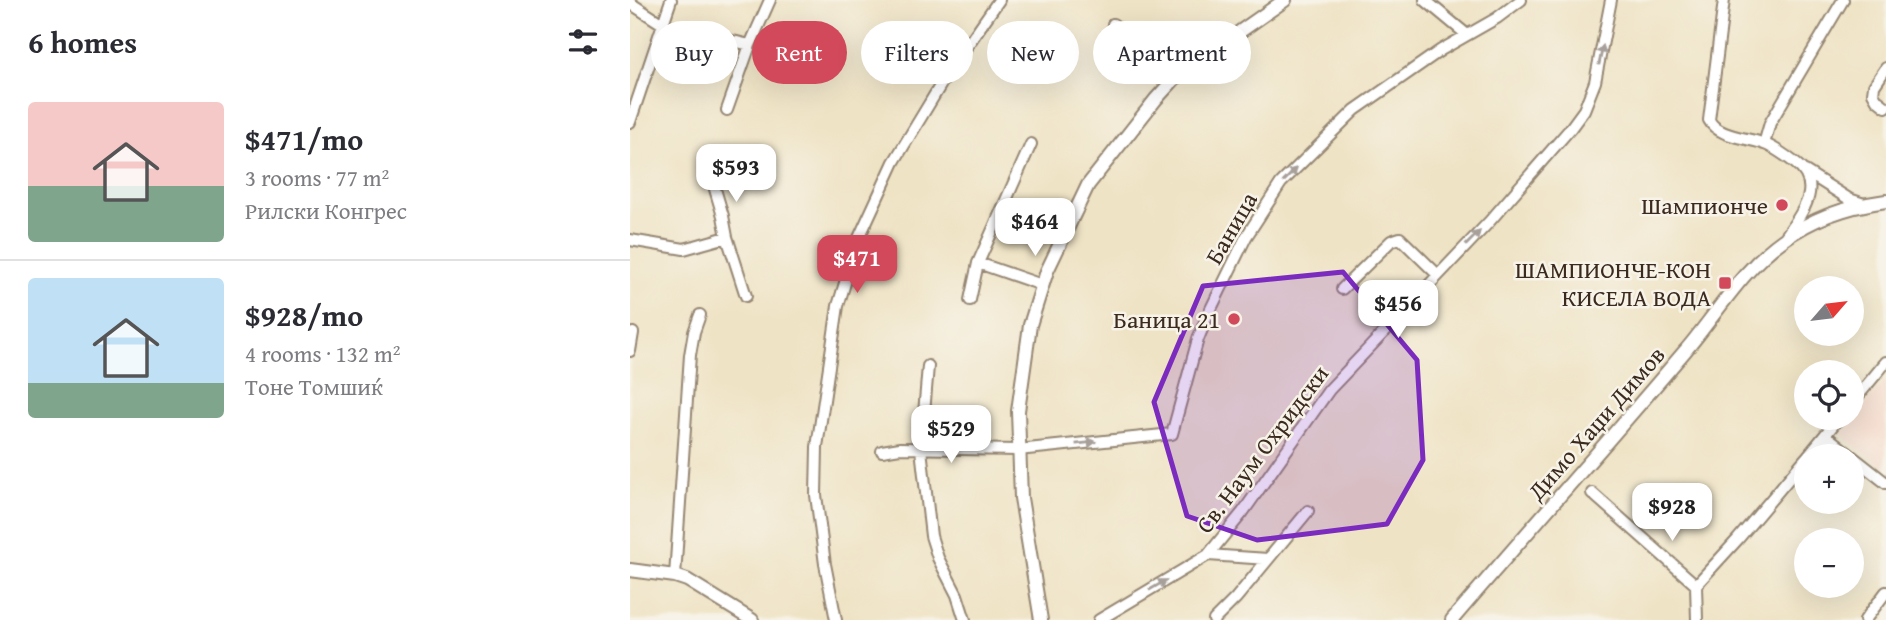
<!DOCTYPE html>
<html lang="en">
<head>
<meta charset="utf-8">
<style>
	:root { --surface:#fff; --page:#f7f7f7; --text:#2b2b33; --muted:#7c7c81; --line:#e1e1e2; --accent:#d1495b }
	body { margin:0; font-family:"Gentium Book Plus",serif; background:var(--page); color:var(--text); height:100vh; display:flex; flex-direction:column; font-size:26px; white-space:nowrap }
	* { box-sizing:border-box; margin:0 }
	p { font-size:23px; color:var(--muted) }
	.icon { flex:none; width:38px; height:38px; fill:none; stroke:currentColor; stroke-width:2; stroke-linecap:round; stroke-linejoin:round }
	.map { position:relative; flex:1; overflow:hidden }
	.drawer { display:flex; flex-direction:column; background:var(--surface); width:630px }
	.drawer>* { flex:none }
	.guide { position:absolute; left:21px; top:21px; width:665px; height:63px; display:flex; gap:14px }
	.needle { width:46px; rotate:62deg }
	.buttons { position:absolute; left:1164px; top:276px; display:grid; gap:14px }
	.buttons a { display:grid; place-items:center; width:70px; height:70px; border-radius:50%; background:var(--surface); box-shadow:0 7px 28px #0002; font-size:35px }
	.price { position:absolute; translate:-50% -60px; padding:0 16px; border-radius:14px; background:#fff; color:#222; font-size:23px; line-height:46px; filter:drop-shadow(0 2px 4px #0008) }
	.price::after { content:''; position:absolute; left:50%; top:42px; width:21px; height:16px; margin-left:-10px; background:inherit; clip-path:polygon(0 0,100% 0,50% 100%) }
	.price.active { background:var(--accent); color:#fff }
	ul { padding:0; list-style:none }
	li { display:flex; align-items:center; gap:21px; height:175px; padding:0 28px }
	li+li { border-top:2px solid var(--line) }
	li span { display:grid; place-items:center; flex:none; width:196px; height:140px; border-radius:7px; color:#555 }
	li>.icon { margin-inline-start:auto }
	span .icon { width:84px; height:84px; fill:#fffc; stroke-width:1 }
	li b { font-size:30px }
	h2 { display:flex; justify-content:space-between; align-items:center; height:84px; padding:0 28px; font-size:30px }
	.chip { padding:0 24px; border-radius:32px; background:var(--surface); box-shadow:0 7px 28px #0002; font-size:24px; line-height:63px }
	.chip.active { background:var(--accent); color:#fff }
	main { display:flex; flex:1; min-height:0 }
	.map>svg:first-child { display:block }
	.built { fill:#f5d2c3 }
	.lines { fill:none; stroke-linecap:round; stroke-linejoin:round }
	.minor-casing { stroke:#958672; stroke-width:14 }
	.tertiary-casing { stroke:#958672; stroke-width:16 }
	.minor { stroke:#fff; stroke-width:10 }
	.tertiary { stroke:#fff; stroke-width:12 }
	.oneway { fill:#a79f9a }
	.marked { fill:#7b2cbf; fill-opacity:0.2; stroke:#7b2cbf; stroke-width:5; stroke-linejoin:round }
	.poi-dot { fill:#d1495b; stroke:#f7f3e8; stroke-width:2.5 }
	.labels { text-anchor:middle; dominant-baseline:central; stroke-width:5; stroke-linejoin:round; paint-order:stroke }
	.poi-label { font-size:24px; fill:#3b2a1e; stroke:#f7f3e8; text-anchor:end }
	.street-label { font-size:24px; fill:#3b2a1e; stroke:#f7f3e8 }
</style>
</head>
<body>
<main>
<section class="drawer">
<h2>6 homes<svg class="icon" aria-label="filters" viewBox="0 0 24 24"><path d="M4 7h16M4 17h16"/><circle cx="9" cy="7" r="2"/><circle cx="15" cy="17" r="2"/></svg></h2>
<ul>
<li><span style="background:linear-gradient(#f6c9c9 60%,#7fa58c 0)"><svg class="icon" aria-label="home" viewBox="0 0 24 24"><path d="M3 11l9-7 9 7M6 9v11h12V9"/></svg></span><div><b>$471/mo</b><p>3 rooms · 77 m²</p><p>Рилски Конгрес</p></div></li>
<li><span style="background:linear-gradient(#bfe0f5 75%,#7fa58c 0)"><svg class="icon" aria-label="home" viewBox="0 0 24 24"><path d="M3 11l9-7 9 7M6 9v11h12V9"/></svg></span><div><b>$928/mo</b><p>4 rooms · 132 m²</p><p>Тоне Томшиќ</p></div></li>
</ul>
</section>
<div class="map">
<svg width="1256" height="620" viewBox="0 0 1256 620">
	<rect width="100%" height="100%" fill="#f7f3e8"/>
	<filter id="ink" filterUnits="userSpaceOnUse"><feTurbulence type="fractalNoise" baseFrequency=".0143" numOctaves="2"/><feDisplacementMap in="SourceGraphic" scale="14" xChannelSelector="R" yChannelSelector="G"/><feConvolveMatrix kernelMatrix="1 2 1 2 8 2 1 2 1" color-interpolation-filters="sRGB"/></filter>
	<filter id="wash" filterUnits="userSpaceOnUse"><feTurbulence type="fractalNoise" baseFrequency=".00686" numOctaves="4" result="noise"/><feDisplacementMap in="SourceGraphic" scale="28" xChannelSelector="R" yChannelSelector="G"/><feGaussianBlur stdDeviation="1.57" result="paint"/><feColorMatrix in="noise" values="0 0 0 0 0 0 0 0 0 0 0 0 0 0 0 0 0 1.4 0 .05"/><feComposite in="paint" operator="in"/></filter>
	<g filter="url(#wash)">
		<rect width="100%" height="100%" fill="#efe3c5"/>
		<path class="built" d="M1256 380V470L1211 434Z"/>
	</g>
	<g filter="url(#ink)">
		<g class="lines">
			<defs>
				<path id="minor" d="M795 0 836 34
					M1094 0 1079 120C1088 137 1115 137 1132 143 1144 147 1156 156 1165 163 1196 186 1170 215 1154 239
					M0 3 34 25 120 45
					M483 24 548 75
					M1256 68 1244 86 1243 93 1247 100 1256 107
					M97 110 120 45 140 0
					M0 122 41 0
					M1134 144 1140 123 1213 0
					M1175 171 1219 199 1234 204
					M84 175 85 189 93 216 97 237 116 296
					M0 240 54 249 97 237
					M348 263 412 285
					M712 289 761 241 770 238 808 275
					M340 300 348 263 401 144
					M0 351 3 333
					M298 366 291 449 301 536 308 558 327 595 335 620
					M1222 403 1256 362
					M1195 435 1256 483
					M252 451 270 448 388 450 542 434 568 339 577 317 616 237 651 183 725 110 811 50 867 18 891 0
					M1177 457 1209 418
					M962 493 1066 585 1067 620
					M578 555 638 559
					M45 576 60 355 64 332 70 315
					M1066 585 1108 539 1176 458
					M206 620 195 564 186 495 187 447 208 306 228 240 264 162 316 76 369 0
					M469 620 578 555 613 512 699 390 859 222 940 129 954 110 965 82 981 0
					M584 620 606 598 678 511
					M1235 620 1256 592"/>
				<path id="tertiary" d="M0 570 45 576 57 580 122 620
					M411 620 391 498 388 411 400 325 417 271 458 185 526 99 548 75 655 0
					M822 620C899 530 978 442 1055 351 1086 315 1113 268 1153 240 1182 218 1220 206 1256 201"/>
			</defs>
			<use href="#minor" class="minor-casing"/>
			<use href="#tertiary" class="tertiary-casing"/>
			<use href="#minor" class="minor"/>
			<use href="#tertiary" class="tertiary"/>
		</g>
		<defs><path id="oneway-solid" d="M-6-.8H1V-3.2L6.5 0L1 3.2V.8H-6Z" transform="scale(1.75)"/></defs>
		<g class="oneway">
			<use href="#oneway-solid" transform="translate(971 55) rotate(-78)"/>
			<use href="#oneway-solid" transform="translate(660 175) rotate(-46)"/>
			<use href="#oneway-solid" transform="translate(843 238) rotate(-45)"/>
			<use href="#oneway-solid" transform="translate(456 443) rotate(-6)"/>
			<use href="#oneway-solid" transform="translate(528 585) rotate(-30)"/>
		</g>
	</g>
	<path class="marked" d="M713 272 787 360 793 460 757 524 627 540 557 516 524 402 573 286Z"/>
	<g class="poi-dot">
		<circle cx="1152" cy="205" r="7"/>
		<rect x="1088" y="276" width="14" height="14" rx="3.5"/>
		<circle cx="604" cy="319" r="7"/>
	</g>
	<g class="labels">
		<g class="poi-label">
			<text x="1138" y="205">Шампионче</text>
			<text x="1081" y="269">ШАМПИОНЧЕ-КОН<tspan x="1081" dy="28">КИСЕЛА ВОДА</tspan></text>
			<text x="590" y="319">Баница 21</text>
		</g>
		<g class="street-label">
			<text transform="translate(601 228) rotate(-60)">Баница</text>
			<text transform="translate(966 423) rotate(-49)">Димо Хаџи Димов</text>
			<text transform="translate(632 449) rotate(-53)">Св. Наум Охридски</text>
		</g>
	</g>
</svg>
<div class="buttons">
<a><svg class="needle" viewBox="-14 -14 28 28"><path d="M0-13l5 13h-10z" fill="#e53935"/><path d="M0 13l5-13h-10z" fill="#7c7c81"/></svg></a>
<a><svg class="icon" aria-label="locate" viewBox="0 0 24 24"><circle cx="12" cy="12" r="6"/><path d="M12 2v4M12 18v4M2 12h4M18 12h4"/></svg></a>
<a>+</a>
<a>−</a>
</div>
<b class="price" style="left:106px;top:204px">$593</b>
<b class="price" style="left:405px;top:258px">$464</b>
<b class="price active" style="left:227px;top:295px">$471</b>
<b class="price" style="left:768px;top:340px">$456</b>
<b class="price" style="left:321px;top:465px">$529</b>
<b class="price" style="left:1042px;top:543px">$928</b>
<div class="guide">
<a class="chip">Buy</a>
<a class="chip active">Rent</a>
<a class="chip">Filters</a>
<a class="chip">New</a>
<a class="chip">Apartment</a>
</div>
</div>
</main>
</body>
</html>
